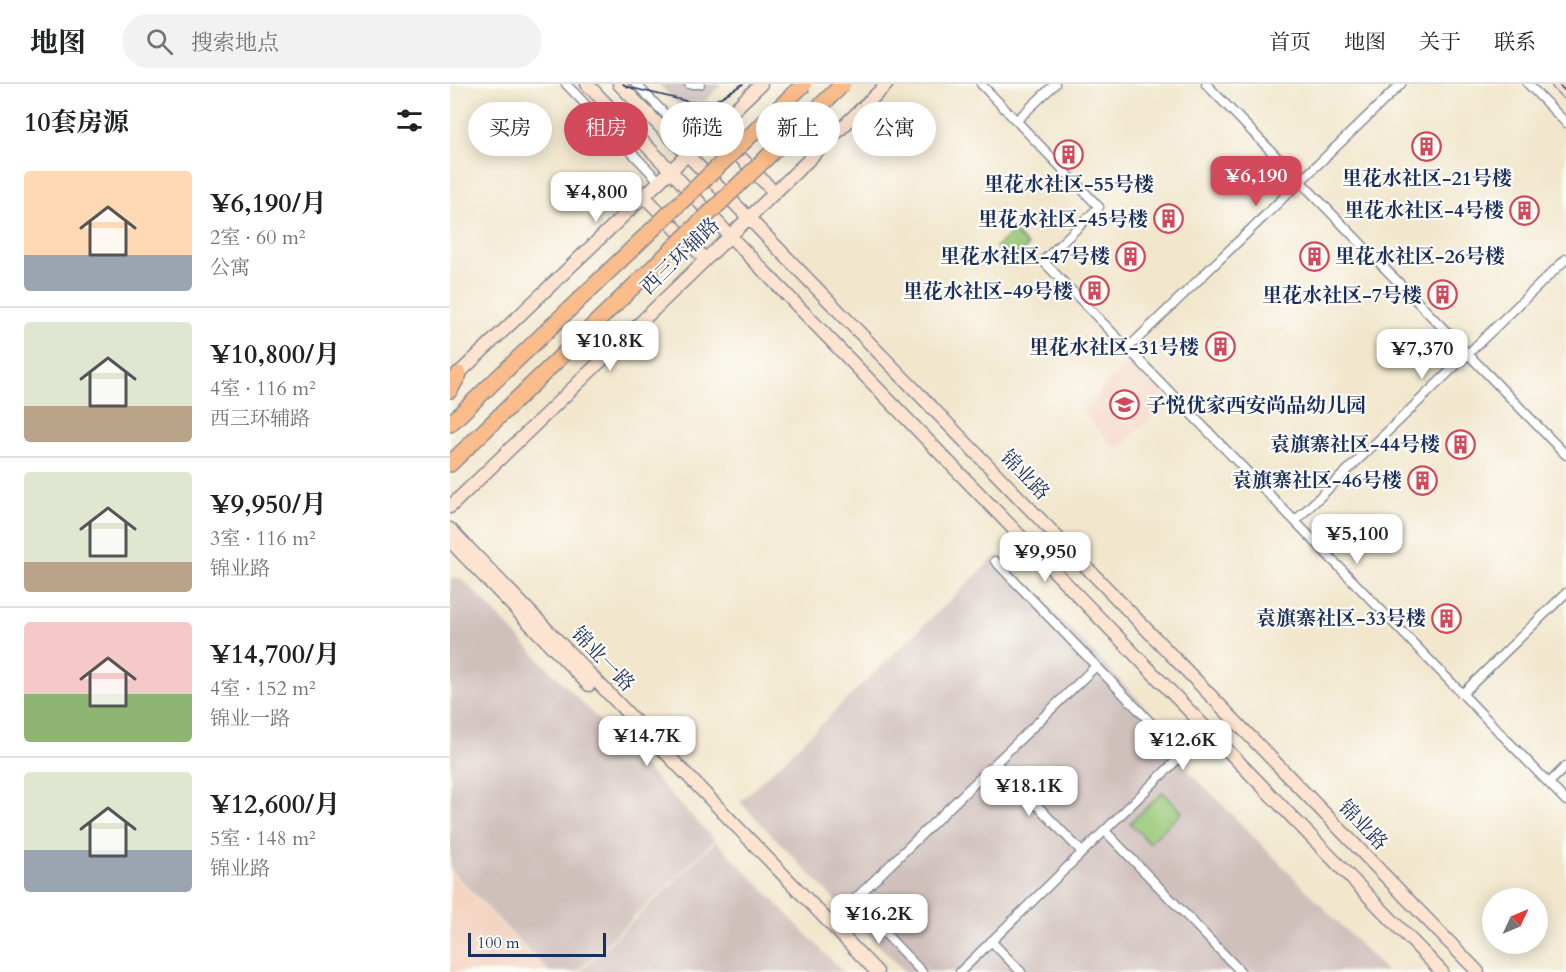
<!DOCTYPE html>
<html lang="zh">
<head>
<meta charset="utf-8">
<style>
	:root { --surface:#fff; --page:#f2f2f2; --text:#202124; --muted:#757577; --line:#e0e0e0; --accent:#d1495b }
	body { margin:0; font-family:Cardo,"Noto Serif SC",serif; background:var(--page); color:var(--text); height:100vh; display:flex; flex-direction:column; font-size:22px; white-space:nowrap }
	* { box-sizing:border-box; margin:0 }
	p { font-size:20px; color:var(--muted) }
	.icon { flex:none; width:33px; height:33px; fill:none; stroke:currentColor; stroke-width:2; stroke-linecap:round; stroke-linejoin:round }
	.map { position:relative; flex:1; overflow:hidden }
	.panel { display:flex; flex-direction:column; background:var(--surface); width:450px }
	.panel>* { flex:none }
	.hud { position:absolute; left:18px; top:18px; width:570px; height:54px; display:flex; gap:12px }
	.needle { width:39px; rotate:46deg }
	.controls { position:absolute; left:1032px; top:804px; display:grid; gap:12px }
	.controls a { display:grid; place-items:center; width:66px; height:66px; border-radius:50%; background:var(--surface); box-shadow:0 3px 15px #0003; font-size:30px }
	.scale { position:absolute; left:18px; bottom:15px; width:138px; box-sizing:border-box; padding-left:6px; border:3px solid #1b2f5e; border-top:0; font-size:16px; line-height:21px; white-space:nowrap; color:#1b2f5e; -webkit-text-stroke:4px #fdfcf7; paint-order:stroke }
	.price { position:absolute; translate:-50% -51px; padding:0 14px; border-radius:12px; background:#fff; color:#222; font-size:20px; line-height:39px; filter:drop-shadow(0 2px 3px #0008) }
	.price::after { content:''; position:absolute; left:50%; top:36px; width:18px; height:14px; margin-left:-9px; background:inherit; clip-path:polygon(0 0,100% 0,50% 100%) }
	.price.active { background:var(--accent); color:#fff }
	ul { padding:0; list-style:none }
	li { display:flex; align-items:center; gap:18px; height:150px; padding:0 24px }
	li+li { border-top:2px solid var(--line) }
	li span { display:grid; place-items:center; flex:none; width:168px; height:120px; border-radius:6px; color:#555 }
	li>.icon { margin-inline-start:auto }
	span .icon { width:72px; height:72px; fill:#fffc; stroke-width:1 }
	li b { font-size:26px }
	h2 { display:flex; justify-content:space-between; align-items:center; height:72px; padding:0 24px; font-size:26px }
	.tag { padding:0 21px; border-radius:27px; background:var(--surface); box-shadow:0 3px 15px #0003; font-size:21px; line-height:54px }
	.tag.active { background:var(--accent); color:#fff }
	header { display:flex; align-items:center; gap:36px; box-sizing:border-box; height:84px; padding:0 30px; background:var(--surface); border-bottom:2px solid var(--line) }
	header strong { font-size:28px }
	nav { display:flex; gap:33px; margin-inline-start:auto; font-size:21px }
	.search { width:420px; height:54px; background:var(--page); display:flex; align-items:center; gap:15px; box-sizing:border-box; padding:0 21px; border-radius:33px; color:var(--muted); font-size:22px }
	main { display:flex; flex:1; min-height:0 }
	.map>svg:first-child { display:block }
	.built { fill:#f4d3c1 }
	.industrial { fill:#d0c0bc }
	.green { fill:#9aca79; stroke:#5a7c6c; stroke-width:1.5 }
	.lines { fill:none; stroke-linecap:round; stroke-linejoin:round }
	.street-casing { stroke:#868b96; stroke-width:11 }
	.secondary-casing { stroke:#868b96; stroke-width:15 }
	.highway-casing { stroke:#868b96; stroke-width:18 }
	.street { stroke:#fff; stroke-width:8 }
	.secondary { stroke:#fde4d1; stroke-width:12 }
	.highway { stroke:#fabc8b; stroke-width:15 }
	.tram { stroke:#1b2f5e; stroke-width:1.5 }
	.highway-bridge-casing { stroke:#868b96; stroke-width:18; stroke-linecap:butt }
	.highway-bridge { stroke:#fabc8b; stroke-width:15 }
	.labels { text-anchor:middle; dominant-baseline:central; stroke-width:4.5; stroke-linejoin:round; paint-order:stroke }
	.poi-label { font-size:20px; font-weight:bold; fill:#1b2f5e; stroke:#fdfcf7; text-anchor:end }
	.street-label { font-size:20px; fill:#1b2f5e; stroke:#fdfcf7 }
</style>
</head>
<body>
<header>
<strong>地图</strong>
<div class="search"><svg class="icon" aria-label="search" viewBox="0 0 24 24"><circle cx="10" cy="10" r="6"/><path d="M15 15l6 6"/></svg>搜索地点</div>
<nav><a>首页</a><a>地图</a><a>关于</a><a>联系</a></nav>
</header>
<main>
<section class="panel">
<h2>10套房源<svg class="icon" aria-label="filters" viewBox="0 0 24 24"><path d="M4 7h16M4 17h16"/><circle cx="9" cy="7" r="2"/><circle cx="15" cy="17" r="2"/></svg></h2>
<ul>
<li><span style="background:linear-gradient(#ffd9b3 70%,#9aa5b1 0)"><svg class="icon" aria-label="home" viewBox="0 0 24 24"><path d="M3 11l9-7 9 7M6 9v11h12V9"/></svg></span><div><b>¥6,190/月</b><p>2室 · 60 m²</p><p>公寓</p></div></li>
<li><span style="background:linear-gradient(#dfe7d0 70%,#b9a48a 0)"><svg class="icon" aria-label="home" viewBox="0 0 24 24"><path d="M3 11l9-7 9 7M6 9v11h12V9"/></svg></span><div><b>¥10,800/月</b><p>4室 · 116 m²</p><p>西三环辅路</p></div></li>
<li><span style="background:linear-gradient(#dfe7d0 75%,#b9a48a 0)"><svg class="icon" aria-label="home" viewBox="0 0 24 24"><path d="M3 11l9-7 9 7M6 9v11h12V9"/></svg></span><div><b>¥9,950/月</b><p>3室 · 116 m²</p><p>锦业路</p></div></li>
<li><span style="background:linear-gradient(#f6c9c9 60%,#8fb573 0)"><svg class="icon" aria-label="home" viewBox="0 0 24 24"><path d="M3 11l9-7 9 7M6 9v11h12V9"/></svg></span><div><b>¥14,700/月</b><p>4室 · 152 m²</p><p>锦业一路</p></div></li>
<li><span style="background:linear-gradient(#dfe7d0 65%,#9aa5b1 0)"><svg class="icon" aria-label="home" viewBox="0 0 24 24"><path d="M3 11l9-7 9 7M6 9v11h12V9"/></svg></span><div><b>¥12,600/月</b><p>5室 · 148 m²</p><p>锦业路</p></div></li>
</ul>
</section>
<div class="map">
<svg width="1116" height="888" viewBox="0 0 1116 888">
	<rect width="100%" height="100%" fill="#fdfcf7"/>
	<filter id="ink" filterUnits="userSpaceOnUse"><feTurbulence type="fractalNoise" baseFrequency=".0167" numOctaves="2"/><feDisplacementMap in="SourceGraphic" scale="12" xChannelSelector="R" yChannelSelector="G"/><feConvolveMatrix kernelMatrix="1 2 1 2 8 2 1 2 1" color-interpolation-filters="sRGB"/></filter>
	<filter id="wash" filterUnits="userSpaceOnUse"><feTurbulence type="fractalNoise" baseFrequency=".008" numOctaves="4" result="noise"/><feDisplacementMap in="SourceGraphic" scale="24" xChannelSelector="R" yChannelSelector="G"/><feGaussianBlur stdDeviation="1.35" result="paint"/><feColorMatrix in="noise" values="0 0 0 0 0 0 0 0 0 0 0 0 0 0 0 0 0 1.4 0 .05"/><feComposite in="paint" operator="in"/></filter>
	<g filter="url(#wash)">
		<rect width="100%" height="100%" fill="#f2e7cd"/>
		<path class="built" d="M682 276 719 315 668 366 631 327Z
			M0 787 97 888H0Z"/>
		<path class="industrial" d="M209 0H272L250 22 233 26Z
			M548 470 741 670 732 680 937 888H455L290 718Z
			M0 494 12 495 265 756 127 888H99L0 785Z
			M266 757 393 888H130Z"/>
		<path class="green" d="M563 147 578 162 561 179 546 163Z
			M713 708 732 728 699 759 680 739Z"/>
	</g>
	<g filter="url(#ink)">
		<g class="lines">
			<defs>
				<path id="street" d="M116 0 210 98
					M186 0 247 63
					M239 0H250
					M531 0 649 123 593 177 1116 717
					M756 0 1116 371
					M1078 0 1116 39
					M567 36 605 0
					M678 264 951 0
					M846 436 1116 175
					M1012 610 1116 509
					M546 679 632 768
					M1099 699 1116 682
					M654 746 791 888
					M404 817 472 888
					M380 839 646 582
					M541 857 571 888
					M510 888 732 671 545 477"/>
				<path id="secondary" d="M137 0 221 87 279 151 992 888
					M169 0 1028 888
					M1108 0 1116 8
					M264 46 324 108
					M195 113 255 175
					M2 296 311 0
					M0 423 437 0
					M0 445 427 888
					M0 457 139 601"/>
				<path id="highway" d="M0 306 9 290
					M0 340 106 238
					M0 380 126 258"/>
			</defs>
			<use href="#street" class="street-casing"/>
			<use href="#secondary" class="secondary-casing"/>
			<use href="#highway" class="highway-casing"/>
			<use href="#street" class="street"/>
			<use href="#secondary" class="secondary"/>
			<use href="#highway" class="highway"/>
			<path class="tram" d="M173 0 178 3 240 18 266 16 293 0
				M1108 0 1116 8"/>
			<defs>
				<path id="highway-bridge" d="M106 238 354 0
					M126 258 393 0"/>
			</defs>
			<use href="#highway-bridge" class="highway-bridge-casing"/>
			<use href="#highway-bridge" class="highway-bridge"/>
		</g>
	</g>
	<defs>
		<symbol id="building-ring" viewBox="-11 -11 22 22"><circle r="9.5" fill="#fdfcf7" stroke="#d1495b" stroke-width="1.5"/><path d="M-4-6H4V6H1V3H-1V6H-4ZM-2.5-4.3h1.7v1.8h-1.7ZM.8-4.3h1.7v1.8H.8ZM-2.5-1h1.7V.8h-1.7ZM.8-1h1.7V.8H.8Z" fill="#d1495b"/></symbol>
		<symbol id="school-ring" viewBox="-11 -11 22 22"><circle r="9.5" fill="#fdfcf7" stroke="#d1495b" stroke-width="1.5"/><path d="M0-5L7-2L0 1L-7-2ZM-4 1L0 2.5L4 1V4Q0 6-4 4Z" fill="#d1495b"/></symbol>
	</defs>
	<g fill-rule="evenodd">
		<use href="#building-ring" x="960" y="46" width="33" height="33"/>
		<use href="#building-ring" x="602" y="54" width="33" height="33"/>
		<use href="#building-ring" x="1058" y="110" width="33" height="33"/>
		<use href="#building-ring" x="702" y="118" width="33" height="33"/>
		<use href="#building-ring" x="664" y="156" width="33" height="33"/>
		<use href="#building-ring" x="848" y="156" width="33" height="33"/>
		<use href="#building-ring" x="628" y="190" width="33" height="33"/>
		<use href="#building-ring" x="976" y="194" width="33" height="33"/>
		<use href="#building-ring" x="754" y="246" width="33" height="33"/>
		<use href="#school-ring" x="658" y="304" width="33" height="33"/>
		<use href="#building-ring" x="994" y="344" width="33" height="33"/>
		<use href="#building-ring" x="956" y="380" width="33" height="33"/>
		<use href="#building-ring" x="980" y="518" width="33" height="33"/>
	</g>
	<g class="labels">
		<g class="poi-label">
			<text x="977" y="94" text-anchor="middle">里花水社区-21号楼</text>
			<text x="619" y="100" text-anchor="middle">里花水社区-55号楼</text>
			<text x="1054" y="126">里花水社区-4号楼</text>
			<text x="698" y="135">里花水社区-45号楼</text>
			<text x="660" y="172">里花水社区-47号楼</text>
			<text x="885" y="172" text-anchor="start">里花水社区-26号楼</text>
			<text x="623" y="207">里花水社区-49号楼</text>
			<text x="972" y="211">里花水社区-7号楼</text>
			<text x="749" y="263">里花水社区-31号楼</text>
			<text x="696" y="321" text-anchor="start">子悦优家西安尚品幼儿园</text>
			<text x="990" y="360">袁旗寨社区-44号楼</text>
			<text x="952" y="396">袁旗寨社区-46号楼</text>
			<text x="976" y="534">袁旗寨社区-33号楼</text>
		</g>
		<g class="street-label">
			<text transform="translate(230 172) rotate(-44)">西三环辅路</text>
			<text transform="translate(575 391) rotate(46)">锦业路</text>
			<text transform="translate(153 575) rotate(46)">锦业一路</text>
			<text transform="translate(913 741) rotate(46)">锦业路</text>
		</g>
	</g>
</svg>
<div class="controls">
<a><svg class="needle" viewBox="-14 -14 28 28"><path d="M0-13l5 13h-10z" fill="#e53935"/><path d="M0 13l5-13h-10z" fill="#757577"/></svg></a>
</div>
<div class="scale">100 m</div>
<b class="price active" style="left:806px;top:123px">¥6,190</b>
<b class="price" style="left:146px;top:139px">¥4,800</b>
<b class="price" style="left:160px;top:288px">¥10.8K</b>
<b class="price" style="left:972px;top:296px">¥7,370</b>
<b class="price" style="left:907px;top:481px">¥5,100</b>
<b class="price" style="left:595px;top:499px">¥9,950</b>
<b class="price" style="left:197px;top:683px">¥14.7K</b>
<b class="price" style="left:733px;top:687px">¥12.6K</b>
<b class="price" style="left:579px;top:733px">¥18.1K</b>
<b class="price" style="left:429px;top:861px">¥16.2K</b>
<div class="hud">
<a class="tag">买房</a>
<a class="tag active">租房</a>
<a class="tag">筛选</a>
<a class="tag">新上</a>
<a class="tag">公寓</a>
</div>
</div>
</main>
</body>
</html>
